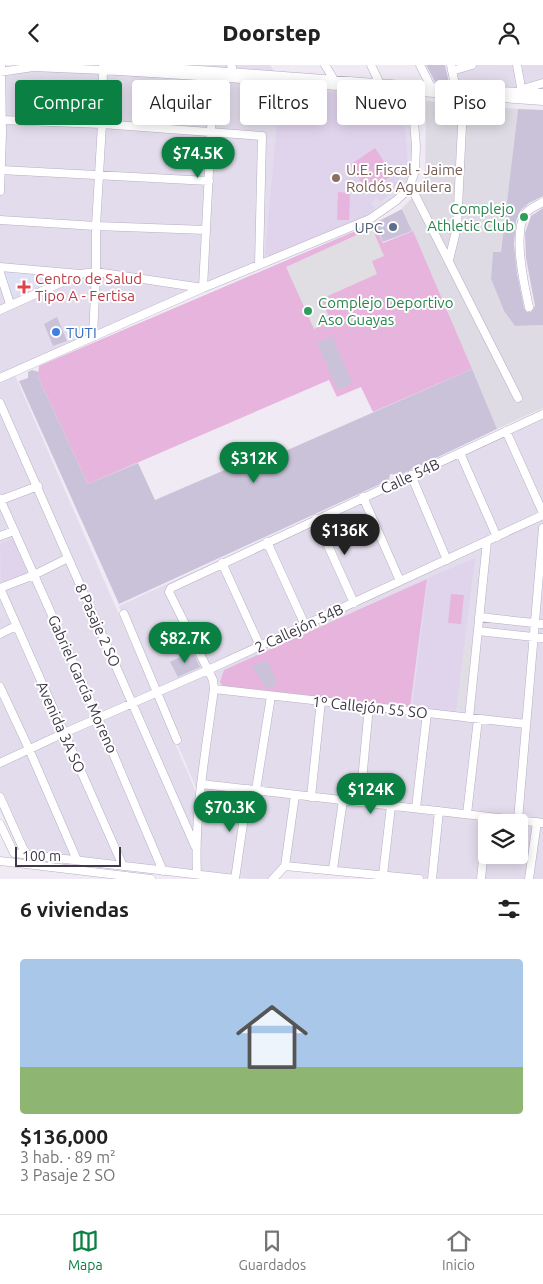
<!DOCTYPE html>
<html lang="es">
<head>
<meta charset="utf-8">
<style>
	:root { --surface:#fff; --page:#f6f6f6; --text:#222; --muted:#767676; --line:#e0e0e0; --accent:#0b8043 }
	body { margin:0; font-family:Ubuntu,sans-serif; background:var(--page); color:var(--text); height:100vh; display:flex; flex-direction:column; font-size:19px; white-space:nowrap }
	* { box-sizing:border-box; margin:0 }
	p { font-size:16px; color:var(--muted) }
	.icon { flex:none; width:28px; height:28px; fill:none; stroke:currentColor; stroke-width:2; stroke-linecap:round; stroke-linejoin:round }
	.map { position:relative; height:814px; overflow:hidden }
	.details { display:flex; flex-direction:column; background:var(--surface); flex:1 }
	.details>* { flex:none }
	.banner { position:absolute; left:15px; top:15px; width:514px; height:45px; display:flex; gap:10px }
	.controls { position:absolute; left:478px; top:749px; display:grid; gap:10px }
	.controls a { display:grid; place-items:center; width:50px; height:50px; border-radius:5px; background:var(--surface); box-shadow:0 2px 12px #0003; font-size:25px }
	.scale { position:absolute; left:15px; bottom:12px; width:106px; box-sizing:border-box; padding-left:5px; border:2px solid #3e3848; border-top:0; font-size:14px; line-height:18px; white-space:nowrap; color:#3e3848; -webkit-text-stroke:4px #fff; paint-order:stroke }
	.price { position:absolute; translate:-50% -42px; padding:0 11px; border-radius:18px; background:var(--accent); color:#fff; font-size:16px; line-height:32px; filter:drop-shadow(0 1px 2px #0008) }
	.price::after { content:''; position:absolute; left:50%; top:30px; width:15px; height:11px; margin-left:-8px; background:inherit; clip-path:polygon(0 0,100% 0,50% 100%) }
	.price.current { background:#222; color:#fff }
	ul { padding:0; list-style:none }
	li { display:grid; align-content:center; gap:10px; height:265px; padding:0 20px }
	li+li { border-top:1px solid var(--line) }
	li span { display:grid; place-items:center; height:155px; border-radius:5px; color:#555 }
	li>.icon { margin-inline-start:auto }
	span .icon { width:90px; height:90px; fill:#fffc; stroke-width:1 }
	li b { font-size:21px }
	h2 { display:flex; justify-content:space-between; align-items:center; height:60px; padding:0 20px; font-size:21px }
	.chip { padding:0 18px; border-radius:5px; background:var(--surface); box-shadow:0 2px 12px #0003; font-size:18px; line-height:45px }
	.chip.current { background:var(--accent); color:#fff }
	header { display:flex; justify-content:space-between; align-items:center; height:65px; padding:0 20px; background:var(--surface); font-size:22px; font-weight:800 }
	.menu { display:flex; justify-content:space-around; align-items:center; height:70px; border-top:1px solid var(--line); background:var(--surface); font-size:14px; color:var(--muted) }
	.menu a { display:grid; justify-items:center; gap:2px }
	.menu .current { color:var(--accent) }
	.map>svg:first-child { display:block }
	.residential { fill:#e3dcec; fill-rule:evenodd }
	.industrial { fill:#dedbe4 }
	.education { fill:#e0d4ed }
	.medical { fill:#dee1f4 }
	.green { fill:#e7b4dd }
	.parking { fill:#e0dee3 }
	.building { fill:#cac2d9 }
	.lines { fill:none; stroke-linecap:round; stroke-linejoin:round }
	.minor-casing { stroke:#b7afc3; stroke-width:9 }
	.minor { stroke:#fff; stroke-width:8 }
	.education-dot { fill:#8d6e63; stroke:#fff; stroke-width:2 }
	.leisure-dot { fill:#2e9e5b; stroke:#fff; stroke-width:2 }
	.service-dot { fill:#5c6f8a; stroke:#fff; stroke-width:2 }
	.health-dot { fill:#e0444e; stroke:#fff; stroke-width:2 }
	.shop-dot { fill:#3f7fe0; stroke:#fff; stroke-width:2 }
	.labels { text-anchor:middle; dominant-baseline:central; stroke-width:4; stroke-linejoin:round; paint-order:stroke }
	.education-label { font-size:15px; fill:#785e54; stroke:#fff; text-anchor:start }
	.leisure-label { font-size:15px; fill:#27864d; stroke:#fff; text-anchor:end }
	.service-label { font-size:15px; fill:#4e5e75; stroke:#fff; text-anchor:end }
	.health-label { font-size:15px; fill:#be3a42; stroke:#fff; text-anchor:start }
	.shop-label { font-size:15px; fill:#366cbe; stroke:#fff; text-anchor:start }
	.street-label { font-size:15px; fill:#3e3848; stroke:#fff }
</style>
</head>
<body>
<header><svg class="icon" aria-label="back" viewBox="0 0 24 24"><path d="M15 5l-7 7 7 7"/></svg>Doorstep<svg class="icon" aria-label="person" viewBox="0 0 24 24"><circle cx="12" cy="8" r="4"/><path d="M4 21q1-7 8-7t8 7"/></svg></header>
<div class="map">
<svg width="543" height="814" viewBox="0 0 543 814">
	<rect width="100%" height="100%" fill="#efeaf4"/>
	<path class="residential" d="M104 0H270L276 9 410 19 420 82 416 108 397 134 369 153 94 268Z
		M453 0H543V26L458 21Z
		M27 4 102 6 92 271 0 313V7Z
		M14 308 196 727 194 782 196 807 21 791 0 745V315Z
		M543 345V814H419L284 800 270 814H251L198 808 202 737 119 541ZM486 758H519V790H486Z"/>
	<path class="industrial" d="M426 36 518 44 501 187H493L491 214 504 246 515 261 543 260V343L497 364 402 143 415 130 425 116Z"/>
	<path class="education" d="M280 25 399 31 402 33 408 100 393 126 381 137 377 133 371 138 375 143 362 154 270 192 265 190Z
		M14 472 31 508 1 521 0 479Z
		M475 493 456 647 412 643 428 513Z"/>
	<path class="medical" d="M4 208 62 209V214L13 230Z"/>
	<path class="green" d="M375 83 393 110 368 126 359 114 378 100 359 113 350 100Z
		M338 127 350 128 349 155H337Z
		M374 158 383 178 413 166 472 304 373 347 361 322 337 332 329 315 88 419 38 312 39 301Z
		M427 514 410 642 226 621 222 620 220 617 224 605Z
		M451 529 464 530 461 559 448 558Z"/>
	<path class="parking" d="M372 163 384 191 372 196 377 209 321 234 331 256 314 264 286 202Z
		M466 576 472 577 463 644 457 643Z"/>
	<path class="building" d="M426 0H445L449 18 435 17Z
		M518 44 543 45V131L529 138 521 145 516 156 514 180 517 208 524 243 527 247H531L535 241 526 193 525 168 531 151 543 143V260L515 261 504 246 491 214 493 187H501Z
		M402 144 412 166 383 177 375 158Z
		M57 252 67 276 53 281 44 259Z
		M332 271 352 318 338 325 317 278Z
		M472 304 497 364 400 410 390 409 389 415 119 539 19 316 28 313V307L32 305 39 307 38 312 88 419 138 398 155 435 264 388 267 394Z
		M192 586 200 602 178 612 170 597Z
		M267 595 278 620 275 621 265 622 252 601 259 597V599Z"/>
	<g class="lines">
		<defs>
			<path id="minor" d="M103 0C250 5 396 23 543 28
				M231 0 232 2
				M325 0 336 18
				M371 0 381 21
				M420 0 431 22
				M451 0 456 25
				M517 0 523 33
				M452 6 472 0
				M0 7 33 2 103 5 214 12 543 36
				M523 24 543 18
				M347 45 373 41 413 38
				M2 55 102 59 262 71 259 200
				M1 105 209 116
				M409 123 415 130 518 333
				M0 126 2 68 1 0
				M0 155 96 161 206 165
				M449 195 457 162 462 61 470 31
				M0 202 80 209 96 207 203 223 214 8
				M0 208 10 239
				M529 242C524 220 512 167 526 148 530 143 538 140 543 137
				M0 245 78 210
				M93 271 96 207V161L102 59 103 1
				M0 313 203 223 370 154 397 135 409 123 415 106 416 81 411 21
				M0 338 195 781
				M506 366 543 448
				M460 388 497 472
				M411 410 447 495
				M363 432 400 516
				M0 434 98 653 163 806
				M1 435 38 421
				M316 454 354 538
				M0 471 14 466
				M267 477 305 560
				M222 498 260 581
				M0 523 123 801
				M0 523 34 510 68 493
				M124 549 177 675
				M479 552 543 559
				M478 566 543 573
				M0 569 16 561
				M0 622 29 684 77 795
				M214 624 526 659
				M469 653 487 476
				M0 698 64 668 208 605 543 450
				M201 719 543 758
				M256 725 271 631
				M0 732 26 790
				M311 732 321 636
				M360 737 369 641
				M416 743 427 648
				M467 749 478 654
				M518 755 543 463
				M0 759 14 788 235 814
				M0 796 151 814
				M285 801 295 730
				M333 804 343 735
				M197 809C194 748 206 685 214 624L213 615 169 527 171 523 543 349
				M383 810 391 741
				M235 814 248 724
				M273 814 285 801 419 814
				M432 814 439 746
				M481 814 486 764
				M529 814 537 757"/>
		</defs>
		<use href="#minor" class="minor-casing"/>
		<use href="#minor" class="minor"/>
	</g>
	<circle class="education-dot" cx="336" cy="113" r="5"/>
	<g class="leisure-dot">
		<circle cx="524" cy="152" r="5"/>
		<circle cx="308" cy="246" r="5"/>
	</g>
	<circle class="service-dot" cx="393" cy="162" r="5"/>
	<path class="health-dot" d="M21.5 214.5h5v5h5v5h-5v5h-5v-5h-5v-5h5z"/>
	<circle class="shop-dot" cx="56" cy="267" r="5"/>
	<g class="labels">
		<g class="education-label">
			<text x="346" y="104">U.E. Fiscal - Jaime<tspan x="346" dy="17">Roldós Aguilera</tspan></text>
		</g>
		<g class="leisure-label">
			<text x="514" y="143">Complejo<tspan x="514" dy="17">Athletic Club</tspan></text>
			<text x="318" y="237" text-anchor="start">Complejo Deportivo<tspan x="318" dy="17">Aso Guayas</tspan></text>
		</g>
		<g class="service-label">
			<text x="383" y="162">UPC</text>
		</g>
		<g class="health-label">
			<text x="35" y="213">Centro de Salud<tspan x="35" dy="17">Tipo A - Fertisa</tspan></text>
		</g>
		<g class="shop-label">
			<text x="66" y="267">TUTI</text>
		</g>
		<g class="street-label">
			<text transform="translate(410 411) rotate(-25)">Calle 54B</text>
			<text transform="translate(98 560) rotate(66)">8 Pasaje 2 SO</text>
			<text transform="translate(299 563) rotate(-25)">2 Callejón 54B</text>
			<text transform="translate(83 619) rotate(66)">Gabriel García Moreno</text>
			<text transform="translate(370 642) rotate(6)">1º Callejón 55 SO</text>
			<text transform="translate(61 662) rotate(66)">Avenida 3A SO</text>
		</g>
	</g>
</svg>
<div class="controls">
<a><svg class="icon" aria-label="layers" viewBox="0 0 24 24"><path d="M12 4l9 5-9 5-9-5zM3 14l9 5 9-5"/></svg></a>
</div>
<div class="scale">100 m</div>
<b class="price" style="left:198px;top:114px">$74.5K</b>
<b class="price" style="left:254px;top:419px">$312K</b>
<b class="price current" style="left:345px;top:491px">$136K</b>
<b class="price" style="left:185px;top:599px">$82.7K</b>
<b class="price" style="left:371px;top:750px">$124K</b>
<b class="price" style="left:230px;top:768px">$70.3K</b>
<div class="banner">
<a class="chip current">Comprar</a>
<a class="chip">Alquilar</a>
<a class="chip">Filtros</a>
<a class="chip">Nuevo</a>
<a class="chip">Piso</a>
</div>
</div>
<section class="details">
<h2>6 viviendas<svg class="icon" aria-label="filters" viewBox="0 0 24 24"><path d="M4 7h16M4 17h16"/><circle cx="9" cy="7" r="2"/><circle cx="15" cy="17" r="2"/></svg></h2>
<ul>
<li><span style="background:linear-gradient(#a9c7e8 70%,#8fb573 0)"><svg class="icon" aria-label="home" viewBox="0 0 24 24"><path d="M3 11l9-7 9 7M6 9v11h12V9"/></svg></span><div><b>$136,000</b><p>3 hab. · 89 m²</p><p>3 Pasaje 2 SO</p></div></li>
</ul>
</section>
<nav class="menu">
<a class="current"><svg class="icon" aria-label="map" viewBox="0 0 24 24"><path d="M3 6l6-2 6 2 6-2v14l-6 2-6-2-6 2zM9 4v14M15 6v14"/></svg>Mapa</a>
<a><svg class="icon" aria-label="saved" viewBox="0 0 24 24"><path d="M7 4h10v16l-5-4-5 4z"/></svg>Guardados</a>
<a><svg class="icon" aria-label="home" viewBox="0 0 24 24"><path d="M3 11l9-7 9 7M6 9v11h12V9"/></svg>Inicio</a>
</nav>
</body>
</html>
